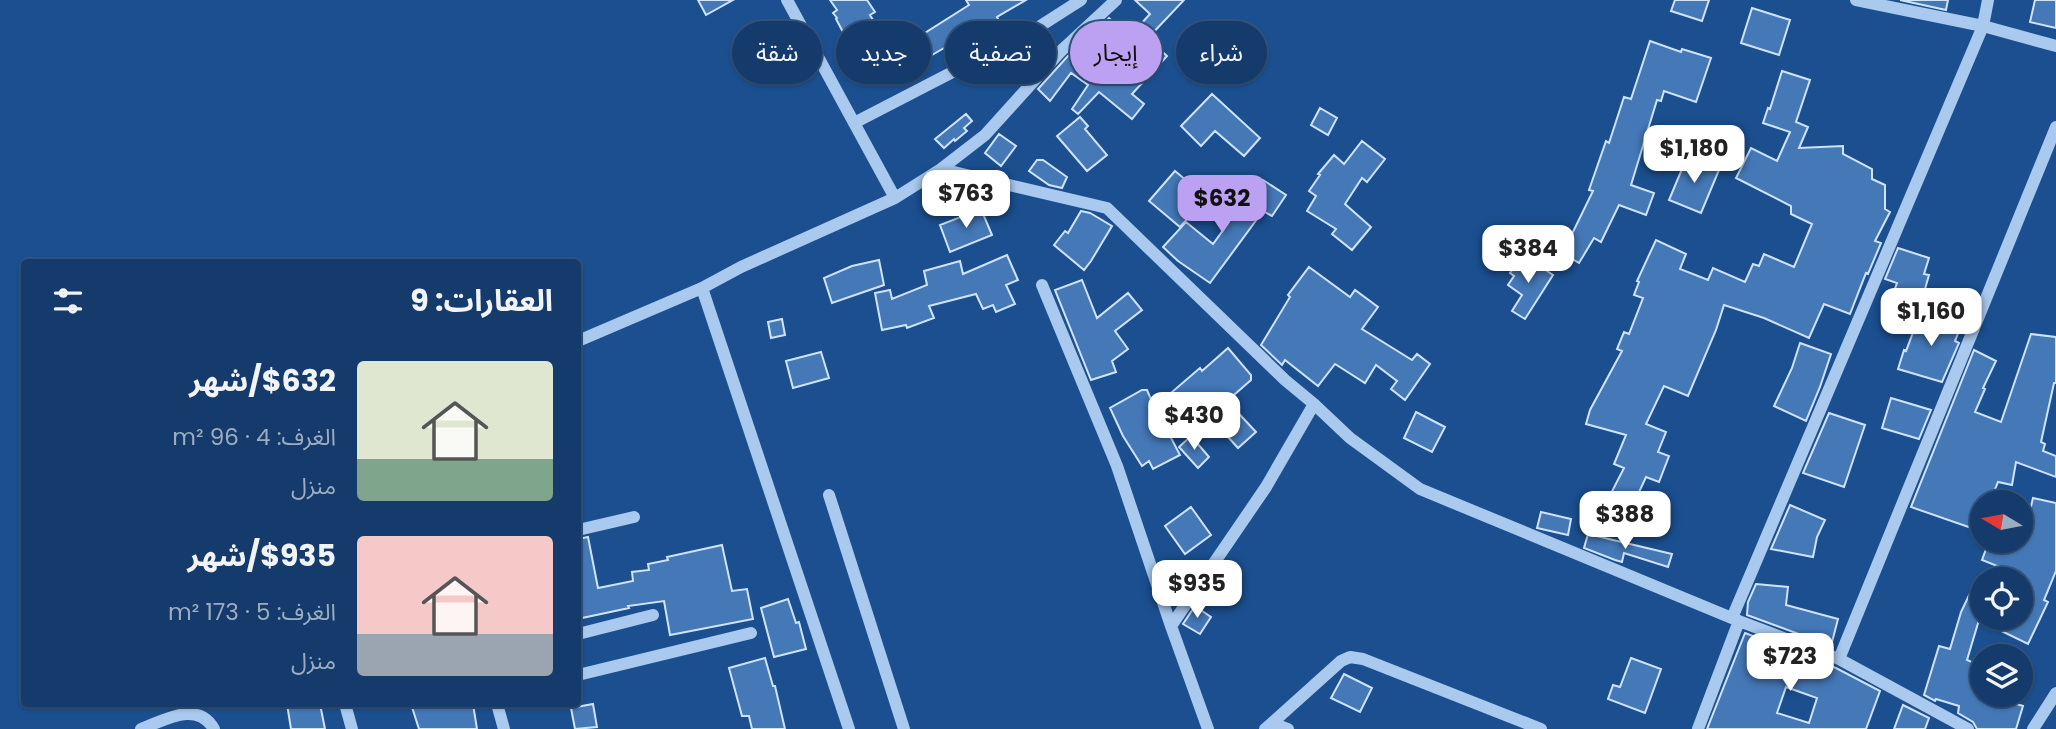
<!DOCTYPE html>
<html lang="ar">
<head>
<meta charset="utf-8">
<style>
	:root { --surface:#143b6b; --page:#214673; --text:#f1f3f6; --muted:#9dadc1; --line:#33557e; --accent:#bca0f2 }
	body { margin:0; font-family:Poppins,"Noto Sans Arabic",sans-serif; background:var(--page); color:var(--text); direction:rtl; height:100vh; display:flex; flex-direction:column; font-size:26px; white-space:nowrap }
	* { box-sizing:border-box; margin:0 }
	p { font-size:23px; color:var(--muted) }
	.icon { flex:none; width:38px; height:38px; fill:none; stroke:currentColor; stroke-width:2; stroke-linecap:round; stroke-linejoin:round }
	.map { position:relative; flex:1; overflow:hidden; direction:ltr }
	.drawer { position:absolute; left:21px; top:259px; width:560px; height:448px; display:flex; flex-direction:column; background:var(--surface); border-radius:7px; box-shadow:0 2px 5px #0004,0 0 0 2px var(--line); direction:rtl }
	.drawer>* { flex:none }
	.banner { position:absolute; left:602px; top:21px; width:665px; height:63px; direction:rtl; display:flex; gap:14px }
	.needle { width:46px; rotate:280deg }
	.fabs { position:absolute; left:1970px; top:490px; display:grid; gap:14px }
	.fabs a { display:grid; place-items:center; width:63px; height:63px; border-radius:50%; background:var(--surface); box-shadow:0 2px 5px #0004,0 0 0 2px var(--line); font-size:35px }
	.price { position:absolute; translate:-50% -60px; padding:0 16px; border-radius:14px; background:#fff; color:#222; font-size:23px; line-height:46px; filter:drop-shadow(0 2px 4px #0008) }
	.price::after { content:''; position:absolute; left:50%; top:42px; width:21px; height:16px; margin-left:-10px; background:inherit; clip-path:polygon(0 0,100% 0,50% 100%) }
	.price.selected { background:var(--accent); color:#111 }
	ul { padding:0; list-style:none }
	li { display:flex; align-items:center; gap:21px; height:175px; padding:0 28px }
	li span { display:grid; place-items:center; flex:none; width:196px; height:140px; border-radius:7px; color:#555 }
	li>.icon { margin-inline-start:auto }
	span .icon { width:84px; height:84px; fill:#fffc; stroke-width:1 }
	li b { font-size:30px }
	h2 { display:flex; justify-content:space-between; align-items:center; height:84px; padding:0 28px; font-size:30px }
	.tag { padding:0 24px; border-radius:32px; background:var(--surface); box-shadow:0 2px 5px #0004,0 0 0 2px var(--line); font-size:24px; line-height:63px }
	.tag.selected { background:var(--accent); color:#111 }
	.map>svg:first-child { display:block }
	.building { fill:#4478b7; stroke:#cfe3fa; stroke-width:2; fill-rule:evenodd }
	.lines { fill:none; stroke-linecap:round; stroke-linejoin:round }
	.minor { stroke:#a9c9ee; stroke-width:12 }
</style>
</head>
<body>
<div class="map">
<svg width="2056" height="729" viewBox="0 0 2056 729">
	<rect width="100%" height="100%" fill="#1b4f8f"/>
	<path class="building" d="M698 0H733L706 15Z
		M830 0H867L875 12 870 15 893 53 969 5 966 0H1026L997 17 999 21 947 53 944 48 910 68 915 77 904 83 874 75 870 78 861 64 869 60 850 28 843 32 836 19 837 18 833 13 837 10Z
		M1135 0H1184L1148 38 1167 56 1132 94 1144 104 1132 119 1099 92 1078 114 1072 109 1088 85 1071 73 1050 101 1038 89 1067 57 1109 18 1129 37 1150 14Z
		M1675 0H1709L1702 21 1671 11Z
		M1900 0H1948L1946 10Z
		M2035 0H2056V28L2030 22Z
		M1752 8 1790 20 1779 55 1741 43Z
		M1650 41 1681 52 1682 49 1711 58 1696 102 1664 91 1661 101 1657 100 1631 185 1654 193 1646 215 1619 205 1601 242 1594 238 1579 263 1559 251 1567 237 1570 238 1593 191 1589 190 1606 141 1609 143 1624 97 1631 99Z
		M1782 71 1810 80 1796 122 1808 127 1799 148 1843 146V154L1872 169V179L1885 185V209L1890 212 1875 241 1881 243 1868 274 1866 273 1850 314 1824 304 1809 338 1764 318 1724 305 1716 330 1688 396 1664 386 1646 424 1666 432 1658 452 1669 456 1659 482 1646 477 1627 518 1604 507 1624 468 1614 464 1626 435 1586 424 1590 410 1622 351 1617 349 1624 332 1629 334 1643 298 1634 295 1639 282 1637 281 1656 240 1686 254 1680 269 1708 280 1713 268 1745 282 1753 264 1759 266 1764 254 1794 267 1812 224 1791 214V206L1736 178 1751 148 1777 161 1790 132 1763 123 1768 108 1770 109Z
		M1212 94 1260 138 1244 156 1215 131 1201 146 1181 126Z
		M1320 108 1337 118 1328 135 1311 125Z
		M966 114 972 121 964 128 967 131 955 141 954 139 944 148 935 139Z
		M1080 117 1088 126 1085 129 1107 155 1087 171 1057 136Z
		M999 134 1016 146 1001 166 985 153Z
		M1362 141 1385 159 1367 182 1362 178 1345 204 1371 227 1352 250 1332 234 1336 229 1307 211 1316 196 1309 191 1320 175 1318 174 1334 155 1344 164Z
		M1687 157 1719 170 1701 213 1669 200Z
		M1037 160H1043L1067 177 1062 188 1049 185 1029 171Z
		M1175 171 1200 192 1193 201 1199 206 1180 227 1149 201Z
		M1263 180 1286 195 1272 216 1263 211 1210 283 1178 261 1163 247 1186 222 1213 244 1229 222 1225 219 1233 208 1241 213Z
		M981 209 992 235 950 252 940 225Z
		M1081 211 1090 213 1112 226 1091 261 1084 270 1054 245 1065 231 1068 233Z
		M1898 248 1929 258 1924 274 1929 275 1921 303 1893 294 1897 283 1885 279Z
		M1007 255 1018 280 1006 285 1015 304 996 312 993 305 983 309 976 294 929 306 934 318 907 328 906 325 882 330 875 293 890 290 892 299 927 285 924 271 960 261 963 274Z
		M1523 255 1553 275 1525 319 1512 311 1522 295 1508 285 1514 276 1510 273Z
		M879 260 884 285 832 303 824 278 852 266Z
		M1309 267 1350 297 1355 290 1378 307 1362 329 1412 360 1417 354 1430 364 1405 400 1391 389 1397 381 1376 365 1365 383 1335 364 1318 386 1285 360 1282 365 1261 345 1290 297 1288 295Z
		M1082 280 1097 318 1128 293 1142 310 1115 331 1128 349 1112 361 1116 372 1091 380 1055 290Z
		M1921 311 1961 326 1955 341 1959 343 1942 382 1898 369 1904 350 1906 351Z
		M782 319 785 335 771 338 768 322Z
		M2031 334 2056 337V383H2054L2041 442 2045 444 2043 451 2056 456V477L2016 462 2012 485 1998 482 1990 502H1983V523L1980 531 1911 507 1974 350 1996 361 1983 388 1985 389 1975 412 2001 422Z
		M1800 343 1831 354 1820 387 1806 421 1774 406 1792 368Z
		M1228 348 1251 375V380L1227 401 1256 432 1238 448 1200 406 1191 414 1172 392 1200 368 1202 371Z
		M821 352 829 378 793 388 786 361Z
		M1142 390H1147L1167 436 1169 434 1180 455 1153 469 1149 461 1142 466 1123 436 1110 408Z
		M1891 398 1931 410 1919 439 1882 428Z
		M1416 412 1445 427 1432 452 1404 438Z
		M1829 413 1865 425 1844 487 1803 473Z
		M1191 436 1209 457 1198 468 1179 447Z
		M2033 498 2056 503V571L2044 600 2048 602 2028 644 1979 620 1967 660 1983 667V695H1993V697L2023 706 2016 729H1977L1973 722 1958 713 1959 706 1936 699 1935 701 1924 695 1939 646 1950 649 1961 612 1971 591 1983 596V618H2021V579L2014 577 2015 573 1982 560 1989 541H2021V516L2028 519Z
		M1790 505 1825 520 1817 537 1813 557 1771 549Z
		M1191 507 1211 535 1185 554 1165 526Z
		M1541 512 1571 519 1568 535 1537 528Z
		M1588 534 1672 554 1668 567 1624 553 1622 562 1615 560 1584 548Z
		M588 537 598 588 633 581 632 572 649 570 648 564 668 560 667 557 722 545 732 591 747 589 753 619 670 635 664 601 628 606 629 608 582 618 578 598V593L581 592 578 570V539Z
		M1756 584 1788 587 1786 605 1838 619 1831 646 1747 615 1748 602Z
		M788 599 796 623 799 622 806 649 774 657 761 608Z
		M1195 606 1211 617 1200 634 1183 624Z
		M1745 633 1836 668 1880 691 1866 729H1707ZM1786 687 1817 698 1809 723 1777 713Z
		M765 658 773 686H775L785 729H752L749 716H742L729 668Z
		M1631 658 1661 669 1645 713 1608 699 1613 685 1620 687Z
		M1344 674 1372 688 1360 712 1331 698Z
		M287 704H320L325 729H291Z
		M411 704H473L477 729H419Z
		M593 704 597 727 575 729 571 708Z
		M1903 705 1929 718 1925 729H1894Z"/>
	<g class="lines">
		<path class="minor" d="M787 0 895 198
			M1856 0 1983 26 2056 46
			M854 123 1034 30 1081 0
			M941 169 1107 208 1285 380 1314 404 1350 438 1420 489 1739 621 1839 659 1968 729
			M1042 285 1117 466 1171 626
			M702 288 849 729
			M578 341 702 288 741 267 895 198 941 169 985 135 1061 51 1116 0
			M829 495 904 729
			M578 530 634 517
			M1732 618 1983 26 1988 0
			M578 634 653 615
			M1839 659 2056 127
			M578 675 751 633
			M345 704 352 729
			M497 704 504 729
			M1272 723 1341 661 1350 657 1363 659 1541 729
			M141 729C165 720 197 700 214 729
			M1208 729 1171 626 1266 487 1314 404
			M1265 729 1272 723 1288 729
			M1698 729 1739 621
			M2033 729 2056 693"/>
	</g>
</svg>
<div class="fabs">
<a><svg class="needle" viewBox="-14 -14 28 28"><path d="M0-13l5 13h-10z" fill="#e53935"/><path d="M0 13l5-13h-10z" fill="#9dadc1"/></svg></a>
<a><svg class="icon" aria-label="locate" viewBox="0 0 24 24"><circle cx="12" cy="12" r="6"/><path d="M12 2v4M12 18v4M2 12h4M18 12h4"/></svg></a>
<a><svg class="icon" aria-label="layers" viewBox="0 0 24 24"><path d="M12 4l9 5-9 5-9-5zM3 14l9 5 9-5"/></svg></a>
</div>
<b class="price" style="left:1694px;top:185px">$1,180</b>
<b class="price" style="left:966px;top:230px">$763</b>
<b class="price selected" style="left:1222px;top:235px">$632</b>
<b class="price" style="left:1528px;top:285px">$384</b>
<b class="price" style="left:1931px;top:348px">$1,160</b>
<b class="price" style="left:1194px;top:452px">$430</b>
<b class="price" style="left:1625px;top:551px">$388</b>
<b class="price" style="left:1197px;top:620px">$935</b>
<b class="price" style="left:1790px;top:693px">$723</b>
<div class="banner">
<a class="tag">شراء</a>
<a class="tag selected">إيجار</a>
<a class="tag">تصفية</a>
<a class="tag">جديد</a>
<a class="tag">شقة</a>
</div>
<section class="drawer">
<h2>العقارات: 9<svg class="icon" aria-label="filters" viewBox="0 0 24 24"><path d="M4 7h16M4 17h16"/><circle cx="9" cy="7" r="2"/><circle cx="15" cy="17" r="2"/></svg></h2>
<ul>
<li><span style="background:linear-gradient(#dfe7d0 70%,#7fa58c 0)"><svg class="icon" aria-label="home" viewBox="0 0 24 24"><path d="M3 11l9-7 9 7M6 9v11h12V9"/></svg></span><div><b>$632/شهر</b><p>الغرف: 4 · 96 m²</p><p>منزل</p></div></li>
<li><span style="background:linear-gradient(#f6c9c9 70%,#9aa5b1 0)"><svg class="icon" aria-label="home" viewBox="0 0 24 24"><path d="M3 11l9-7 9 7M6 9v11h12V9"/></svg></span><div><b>$935/شهر</b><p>الغرف: 5 · 173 m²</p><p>منزل</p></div></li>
</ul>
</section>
</div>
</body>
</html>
